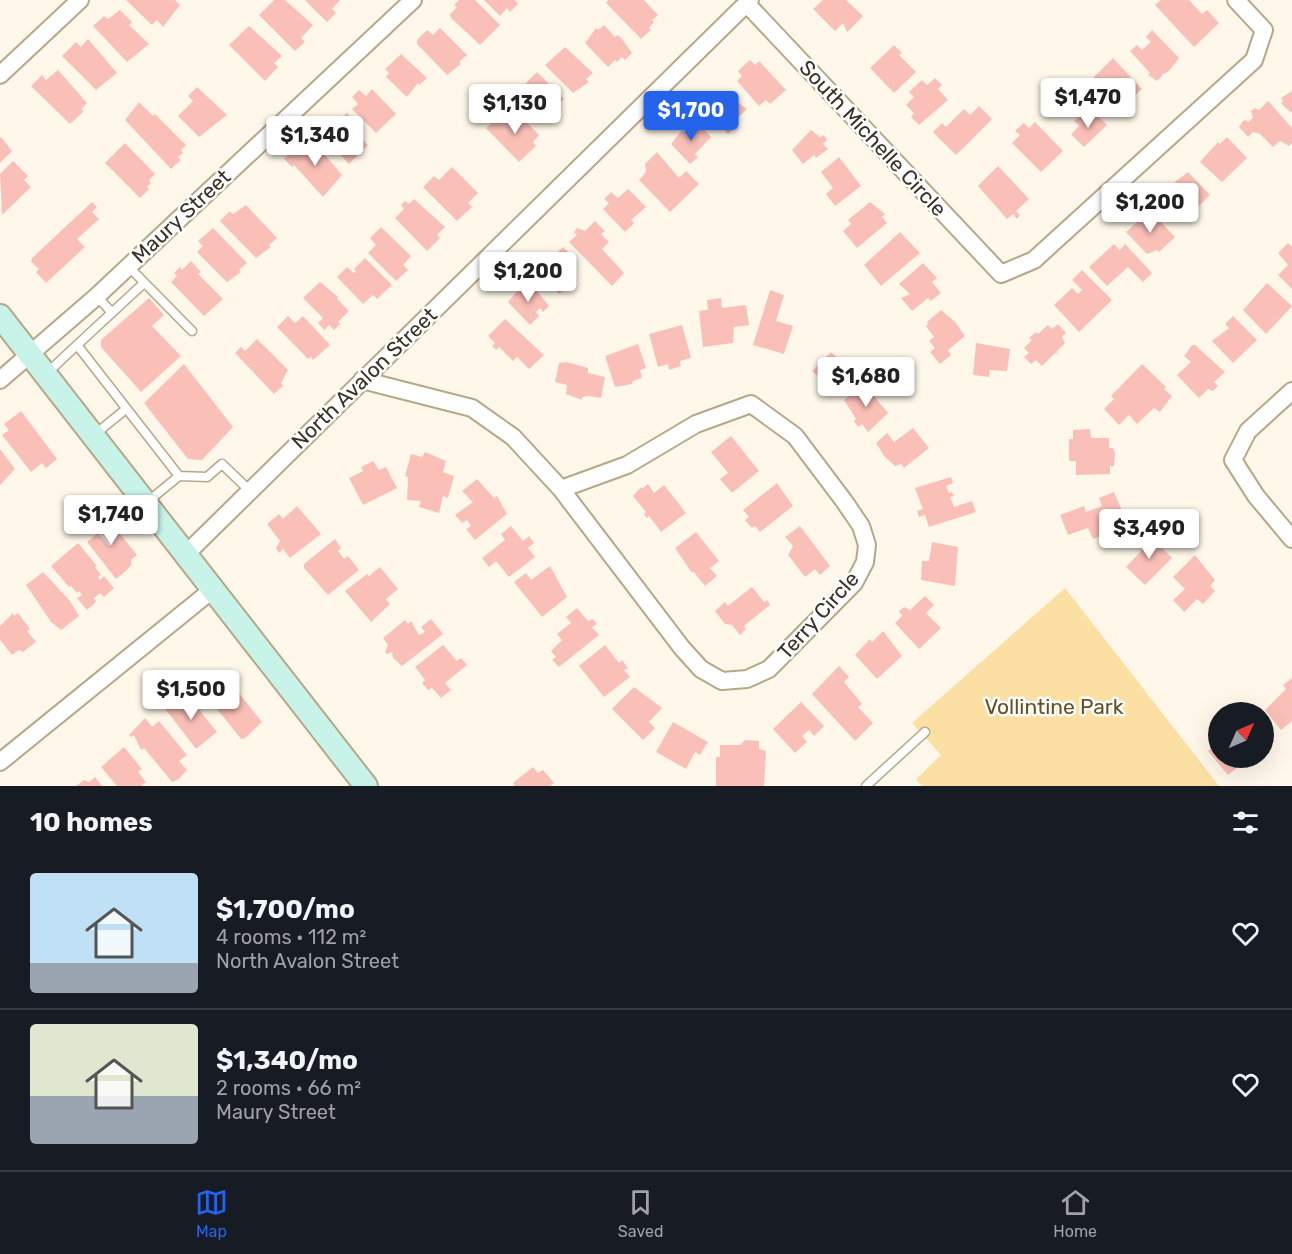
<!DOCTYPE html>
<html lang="en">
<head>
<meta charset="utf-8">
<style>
	:root { --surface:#171b24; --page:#242831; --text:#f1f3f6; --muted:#9ea1a6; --line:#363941; --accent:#2563eb }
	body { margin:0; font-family:Rubik,sans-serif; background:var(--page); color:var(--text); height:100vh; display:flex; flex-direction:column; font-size:22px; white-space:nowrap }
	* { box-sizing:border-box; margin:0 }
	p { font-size:20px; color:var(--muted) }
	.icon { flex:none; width:33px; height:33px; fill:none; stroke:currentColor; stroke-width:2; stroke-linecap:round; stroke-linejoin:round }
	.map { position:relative; height:786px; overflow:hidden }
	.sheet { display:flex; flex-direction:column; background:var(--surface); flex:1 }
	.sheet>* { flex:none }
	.needle { width:39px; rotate:45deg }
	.controls { position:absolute; left:1208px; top:702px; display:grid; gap:12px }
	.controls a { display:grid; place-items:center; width:66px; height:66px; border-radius:50%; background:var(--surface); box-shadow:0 6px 24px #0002; font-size:30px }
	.price { position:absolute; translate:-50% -51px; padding:0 14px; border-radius:6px; background:#fff; color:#222; font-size:20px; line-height:39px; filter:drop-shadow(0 2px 3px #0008) }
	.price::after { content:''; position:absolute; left:50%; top:36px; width:18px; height:14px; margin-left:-9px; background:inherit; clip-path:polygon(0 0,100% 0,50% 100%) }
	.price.active { background:var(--accent); color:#fff }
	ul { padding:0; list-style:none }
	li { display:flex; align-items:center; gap:18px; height:150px; padding:0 30px }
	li+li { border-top:2px solid var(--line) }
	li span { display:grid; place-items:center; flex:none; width:168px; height:120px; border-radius:6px; color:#555 }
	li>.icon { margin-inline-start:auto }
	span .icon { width:72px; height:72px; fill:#fffc; stroke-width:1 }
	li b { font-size:26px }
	h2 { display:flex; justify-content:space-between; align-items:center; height:72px; padding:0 30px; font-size:26px }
	.dock { display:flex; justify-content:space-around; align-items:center; height:84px; border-top:2px solid var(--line); background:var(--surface); font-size:16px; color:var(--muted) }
	.dock a { display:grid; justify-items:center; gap:3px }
	.dock .active { color:var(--accent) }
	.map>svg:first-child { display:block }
	.green { fill:#fcdfa3 }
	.building { fill:#fac0b8 }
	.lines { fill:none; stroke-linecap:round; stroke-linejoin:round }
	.lane-casing { stroke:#b7a786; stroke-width:11 }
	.street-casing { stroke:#b7a786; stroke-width:20 }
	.secondary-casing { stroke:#b7a786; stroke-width:26 }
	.lane { stroke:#fff; stroke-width:8 }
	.street { stroke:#fff; stroke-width:16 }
	.secondary { stroke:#c8f3e9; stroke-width:22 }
	.labels { text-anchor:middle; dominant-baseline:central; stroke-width:5; stroke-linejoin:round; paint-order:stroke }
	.street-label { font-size:21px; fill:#383124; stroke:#fff }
	.park-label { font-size:21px; fill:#655021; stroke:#fff }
</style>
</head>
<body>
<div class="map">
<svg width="1292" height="786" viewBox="0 0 1292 786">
	<rect width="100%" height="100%" fill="#fff8ea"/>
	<path class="green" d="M1065 588 1219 786H922L916 779 941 755 912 723Z"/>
	<path class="building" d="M126 0H175L180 5 163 27 157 20 152 25Z
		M274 0H285L313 25 301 38 305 42 295 51 259 15Z
		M305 0H340L332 9 336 13 327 22Z
		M459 0H475L500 25 480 45 451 18 450 14 457 7 454 5Z
		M484 0H515L518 4 510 12 507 8 500 16Z
		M608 0H644L658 15 652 20 654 22 649 28 651 30 641 39 606 3Z
		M823 0H846L863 16 847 32 843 23 835 31 813 9Z
		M1161 0H1189L1202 14 1207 10 1219 23 1194 47 1155 5Z
		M120 10 132 22 129 25 149 44 127 62 93 26 104 16 108 19Z
		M604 25 615 37 618 35 622 39 632 53 625 60 622 57 617 62 615 60 608 67 585 43 596 28 598 30Z
		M249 26 282 56 274 63 278 67 265 81 229 45Z
		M440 28 467 55 459 62 461 64 447 75 417 44V40L427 30 433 35Z
		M1152 30 1179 58 1169 71 1164 74 1161 73 1163 75 1157 81 1148 75 1150 73 1130 51 1137 45 1142 50 1151 42 1146 37Z
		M88 39 117 73 96 90 62 56 76 42 81 47Z
		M894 45 902 53 899 55 916 72 894 93 870 68Z
		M565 47 593 73 586 79 589 82 573 93 545 65Z
		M401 54 427 78 419 85 418 83 407 97 386 77 389 73 385 69Z
		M1113 58 1142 89 1122 107 1118 104 1111 111 1086 85Z
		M750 60 755 65 759 61 786 90 770 104 766 100 759 106 737 81 742 76 738 71Z
		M58 70 87 103 82 108 83 112 70 124 31 86 42 75 46 80Z
		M537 72 564 99 545 117 519 90Z
		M935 78 942 85 938 89 948 100 919 125 911 117 914 113 906 105 914 97 909 92 922 80 927 85Z
		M197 87 227 115 199 137 178 116 193 101 188 96Z
		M372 89 396 114 376 133 352 109 358 104 352 97 359 90 366 96Z
		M1292 91V111L1290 112 1281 103 1283 101 1281 98Z
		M727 95 747 109 733 122 737 125 728 134 706 111 717 100Z
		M1268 101 1292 128V143L1289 146 1280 141 1273 147 1260 134 1253 132 1248 137 1239 127 1243 121 1246 120 1248 122 1253 118 1251 111 1255 108 1259 110Z
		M139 102 153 116 155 114 186 145 181 150 183 153 178 157 181 160 171 169 125 120Z
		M979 106 992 119 956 155 933 132 942 123 946 127 964 109 970 115Z
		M515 110 539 135 533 142 536 146 519 162 486 128 496 119 501 123Z
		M347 113 361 127 355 132 368 145 349 164 320 133 328 124 331 127 339 115 342 118Z
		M1083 113 1090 120 1096 114 1107 125 1084 147 1071 134 1079 126 1074 121Z
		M1035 122 1063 151 1041 172 1012 143 1020 135 1015 131 1024 123 1029 128Z
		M692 124 694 128 700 125 711 137 695 154 698 157 690 164 671 144 682 130 684 132Z
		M811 130 820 137 824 135 827 140 823 144 828 149 816 158 814 155 803 164 792 150Z
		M1 137 12 151 0 163V138Z
		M1227 137 1247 158 1222 182 1200 162 1218 142 1220 144Z
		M314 142 342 175 323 197 294 165 292 167 284 159 297 146 300 149Z
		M125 143 155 174 149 180 151 183 147 187 149 189 140 198 105 163Z
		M657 152 679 178 686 171 699 184 670 212 639 180 646 172 645 164Z
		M839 157 861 186 835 206 826 194 833 188 821 172Z
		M13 161 28 176 24 180 31 187 2 215 0 174Z
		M998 166 1029 199 1016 211 1020 215 1017 219 1013 214 1007 219 978 186Z
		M452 167 478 193 468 203 472 207 457 221 423 187 434 176 439 180Z
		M1188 172 1210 195 1193 212 1183 202 1175 210 1163 198 1168 192 1167 188Z
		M628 189 646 207 631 220 634 223 625 232 603 209 609 203 604 199 611 192 618 198Z
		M414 199 445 227 437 235 440 238 427 251 395 218 404 209 401 205 405 201 409 204Z
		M92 202 97 207 92 212 99 219 77 239 85 247 46 283 36 272 39 269 31 262 32 258Z
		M870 202 885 214 882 217 887 223 857 248 843 231 851 224 848 220Z
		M246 205 277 238 269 245 271 247 256 258 220 221 230 211 233 214Z
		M1151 212 1175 237 1159 252 1157 250 1147 254 1126 232 1137 222V218L1143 220Z
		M595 221 605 231 601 234 609 242 602 249 624 273 612 286 569 242 577 235 574 232 577 228 585 231Z
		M381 227 411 256 403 265 408 270 396 281 368 253 376 245 370 238Z
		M213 228 247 263 239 270 241 272 227 282 197 252 203 246 198 241Z
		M900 232 920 253 881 286 864 265Z
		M1288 243 1292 247V289L1278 275 1288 265 1278 253Z
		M1114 244 1120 250 1125 244 1152 273 1143 282 1128 267 1107 286 1089 267Z
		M563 247 575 259 565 268 576 279 559 294 538 271Z
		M365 258 392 285 377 299 373 295 363 304 337 277 347 267 354 273 356 271 354 269Z
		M191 261 201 272 198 274 223 299 204 316 171 282 177 276 174 273 180 267 182 270Z
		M923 263 937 278 932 282 941 293 931 301 928 298 912 311 901 298 910 294 899 284Z
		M1082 270 1112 300 1079 332 1054 305 1072 288 1078 294 1082 290 1072 280Z
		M529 281 549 306 543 312 540 308 536 312 539 316 530 325 508 302 521 287Z
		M320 282 338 297 337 299 349 311 338 322 340 324 334 330 329 325 324 330 318 323 323 318 303 298Z
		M1267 283 1292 306 1266 334 1243 310Z
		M770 290 784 295 776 321 793 326 784 354 753 345Z
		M149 298 164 315 152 326 181 356 141 392 101 347V340Z
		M721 298 722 308 746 305 749 325 734 327 733 343 703 347 699 311 708 310 707 300Z
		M941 310 955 322 965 336 948 350 951 355 940 364 930 352 935 348 929 341 934 337 926 326 928 324 927 322Z
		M288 316 295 323 303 316 330 345 313 360 311 357 308 359 277 327Z
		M1233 316 1257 340 1233 363 1212 341 1229 328 1225 324Z
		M505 319 544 355 529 369 517 357 513 361 499 347 496 350 492 346 495 343 488 336Z
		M1058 324 1066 333 1062 337 1065 343 1056 352 1059 354 1055 353 1042 366 1036 360 1031 364 1024 357 1029 353 1024 348 1032 340 1029 338 1036 332 1038 334 1048 325 1052 329Z
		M682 325 691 358 680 361 681 366 669 370 668 364 658 367 649 334Z
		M257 339 288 370 281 383 283 386 274 394 235 353 241 347 245 351Z
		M976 343 1010 349 1007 371 990 370 989 377 973 375Z
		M638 344 646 368 640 370 642 378 633 381 632 384 615 387 605 356Z
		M1192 345H1195L1225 372 1214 382 1218 386 1213 391 1208 389 1199 398 1177 375 1191 362 1184 356Z
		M831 352 855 376 838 394 812 371Z
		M567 362 588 368V373L605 377 601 398 589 396 582 397V400L566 394 567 385 555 382 559 363Z
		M184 364 233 427 202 460 188 459 144 403Z
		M1142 364 1166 387 1164 389 1172 396 1160 412 1154 408 1137 424 1129 415 1119 425 1104 409 1114 399 1111 396Z
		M864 384 888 413 868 432 862 424 858 427 854 421 856 419 844 400Z
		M21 411 57 459 46 468 42 463 31 472 2 435 9 430 4 424Z
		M913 428 929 448 904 468 901 464 895 466 884 456 876 443 887 433 894 442Z
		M1090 429 1091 438H1109V448H1113L1115 453 1114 466H1110V474L1076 475V461H1069V439H1073V430Z
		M731 436 759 471 732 493 720 479 728 473 711 452Z
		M0 449 15 469 0 485Z
		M425 452 446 461 443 472 454 476 448 498 443 496 439 513 419 507 421 501 407 500 408 477 405 476 411 454 422 457Z
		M373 461 379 470 386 467 397 488 363 505 349 478 363 471 361 467Z
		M951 477 953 483 946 486 949 493 952 492 954 496 950 497 954 507 972 501 976 512 929 527 925 515 919 517 917 511 923 509 915 488Z
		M477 479 494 498 497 496 507 514 475 540 466 529 471 526 467 520 462 523 455 515 473 502 462 491Z
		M777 483 793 506 760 532 755 526 752 528 745 520 749 517 743 510Z
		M648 484 654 493 664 485 686 513 661 532 649 516 647 518 644 514 646 512 633 496 641 487 642 489Z
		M1114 492 1128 525 1093 539 1088 528 1068 535 1060 515 1084 506 1086 512 1102 506 1099 498Z
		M297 506 321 534 290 558 283 549 279 553 276 548 280 541 267 524 279 514 283 519Z
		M100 509 137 555 131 560V565L126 571 116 579 87 542 98 533 109 546 113 544 89 519Z
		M511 526 523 541 529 536 534 543 528 548 535 557 509 577 496 561 489 567 482 558 505 540 501 534Z
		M800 526 830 566 820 575 815 569 805 577 788 555 793 546 785 537Z
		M696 532 719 561 710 568 717 576 705 586 693 571 692 573 675 548Z
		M1147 533 1172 558 1145 585 1126 567 1143 549 1137 544Z
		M335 539 341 548 338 551 344 559 348 556 359 570 328 595 304 568V564Z
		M932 542 958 547 955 586 921 580 922 561H929Z
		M78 543 97 566 95 567 101 575 98 577 100 580 104 576 114 588 104 597 100 593 94 598 96 602 87 610 77 598 82 595 79 591 77 593 71 586 69 587 51 566Z
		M1195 555 1215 580 1210 586 1215 591 1203 604 1197 599 1184 612 1173 600 1185 589 1173 577Z
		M550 566 567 597 542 617 514 582 526 573 531 580Z
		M380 567 398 589 386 599 390 604 371 622 345 591 367 574 369 576Z
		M43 572 70 601 79 616 61 630 51 622 26 585Z
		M752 587 764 602 767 600 770 605 744 626 746 629 740 635 732 625 725 624 715 611 725 602 728 606Z
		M925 596 934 605 926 613 941 628 919 649 895 623 902 616 899 611 904 607 910 610Z
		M577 608 588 621 593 619 597 624 592 627 599 635 559 667 552 660 556 657 551 651 562 640 557 634 571 623 566 617Z
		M13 613 14 616 18 613 30 629 27 631 36 642 23 652 19 650 12 655 0 640V626Z
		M431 619 443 634 402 666 393 658 392 652 387 654 385 652 388 645 383 638 405 620 408 624 411 621 419 635 425 632 421 627Z
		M883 631 902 656 877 679 855 655 870 639 872 642Z
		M443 645 457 661 461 658 467 665 445 683 451 690 441 698 432 688 428 690 422 683 425 680 415 667Z
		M605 645 619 663 622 660 628 668 624 670 630 677 604 697 579 666Z
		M839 666 849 677 844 682 862 704 858 707 873 723 855 741 812 694Z
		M224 674 262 722 245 738 241 739 201 689 216 675 218 678Z
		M1292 678V721L1281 730 1265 710 1286 689 1283 685Z
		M634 687 662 708 649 722 655 728 643 740 612 709Z
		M188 696 217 732 196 749 163 706 175 697 180 703Z
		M801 702 824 726 814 736 809 730 802 736 807 742 795 753 773 729Z
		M145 718 152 727 159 721 187 755 179 761 187 770 179 779 172 782 144 748 141 750 134 735 131 737 129 735Z
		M673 722 708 742 700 755 695 752 686 769 656 752Z
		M745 740 759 741V749L766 751 764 786H716V757H720V745H740Z
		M1218 742V758H1263L1252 767 1247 760 1228 775 1208 751Z
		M124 747 142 769 138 772 146 782 141 786H117L101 767Z
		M533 767 538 773 543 770 554 783 550 786H515L513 783Z
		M95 777 102 786H76L84 780 89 782Z"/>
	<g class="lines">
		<defs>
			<path id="lane" d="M128 266 192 331
				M97 296 112 313
				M77 345 144 283
				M46 374 77 345 179 476 146 503
				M94 435 126 409
				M179 476 207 477 222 464 249 490
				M866 786 925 732"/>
			<path id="street" d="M746 3 1001 274 1034 260 1254 60 1264 30 1236 0
				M0 75 80 0
				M0 380 97 296 413 0
				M362 380 472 408 513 437 561 489
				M1292 391 1248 431 1233 460 1256 496 1292 539
				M751 404 795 436 844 501 861 526 867 545 865 562 854 583 769 669 747 679 722 681 701 669 682 648 561 489 627 465 696 424Z
				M185 555 750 0
				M0 762 212 590"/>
			<path id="secondary" d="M0 316 366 786"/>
		</defs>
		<use href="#lane" class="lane-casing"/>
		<use href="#street" class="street-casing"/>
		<use href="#secondary" class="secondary-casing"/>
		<use href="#lane" class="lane"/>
		<use href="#street" class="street"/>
		<use href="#secondary" class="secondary"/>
	</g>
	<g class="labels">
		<g class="street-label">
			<text transform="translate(873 138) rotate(47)">South Michelle Circle</text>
			<text transform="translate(181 216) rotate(-43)">Maury Street</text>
			<text transform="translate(364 378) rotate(-44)">North Avalon Street</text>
			<text transform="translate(818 615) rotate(-48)">Terry Circle</text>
		</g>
		<g class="park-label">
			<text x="1054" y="706">Vollintine Park</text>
		</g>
	</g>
</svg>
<div class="controls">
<a><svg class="needle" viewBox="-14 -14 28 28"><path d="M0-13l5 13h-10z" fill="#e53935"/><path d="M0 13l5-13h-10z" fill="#9ea1a6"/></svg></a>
</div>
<b class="price" style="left:1088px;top:129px">$1,470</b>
<b class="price" style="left:515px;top:135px">$1,130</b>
<b class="price active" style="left:691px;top:142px">$1,700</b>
<b class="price" style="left:315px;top:167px">$1,340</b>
<b class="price" style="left:1150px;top:234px">$1,200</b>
<b class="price" style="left:528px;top:303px">$1,200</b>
<b class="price" style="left:866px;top:408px">$1,680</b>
<b class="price" style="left:111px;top:546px">$1,740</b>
<b class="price" style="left:1149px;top:560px">$3,490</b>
<b class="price" style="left:191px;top:721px">$1,500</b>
</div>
<section class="sheet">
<h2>10 homes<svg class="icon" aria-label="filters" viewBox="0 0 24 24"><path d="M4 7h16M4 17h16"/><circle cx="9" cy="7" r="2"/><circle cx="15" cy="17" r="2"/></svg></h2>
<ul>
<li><span style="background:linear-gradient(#bfe0f5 75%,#9aa5b1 0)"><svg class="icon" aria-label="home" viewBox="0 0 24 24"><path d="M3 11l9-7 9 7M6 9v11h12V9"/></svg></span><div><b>$1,700/mo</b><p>4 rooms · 112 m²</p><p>North Avalon Street</p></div><svg class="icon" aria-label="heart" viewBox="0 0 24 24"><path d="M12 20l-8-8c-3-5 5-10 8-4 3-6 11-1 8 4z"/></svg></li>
<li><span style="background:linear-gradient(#dfe7d0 60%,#9aa5b1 0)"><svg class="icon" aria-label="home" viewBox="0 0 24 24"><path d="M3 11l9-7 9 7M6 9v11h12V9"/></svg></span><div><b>$1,340/mo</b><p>2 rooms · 66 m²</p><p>Maury Street</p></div><svg class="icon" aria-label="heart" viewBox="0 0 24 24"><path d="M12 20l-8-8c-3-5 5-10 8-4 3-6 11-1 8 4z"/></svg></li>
</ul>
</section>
<nav class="dock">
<a class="active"><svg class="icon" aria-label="map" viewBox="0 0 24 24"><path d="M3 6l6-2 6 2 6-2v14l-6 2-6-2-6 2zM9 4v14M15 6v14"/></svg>Map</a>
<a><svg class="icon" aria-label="saved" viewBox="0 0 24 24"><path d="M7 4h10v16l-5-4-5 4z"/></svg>Saved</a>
<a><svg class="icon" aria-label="home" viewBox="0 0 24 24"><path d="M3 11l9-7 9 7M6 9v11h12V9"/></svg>Home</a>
</nav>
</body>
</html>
